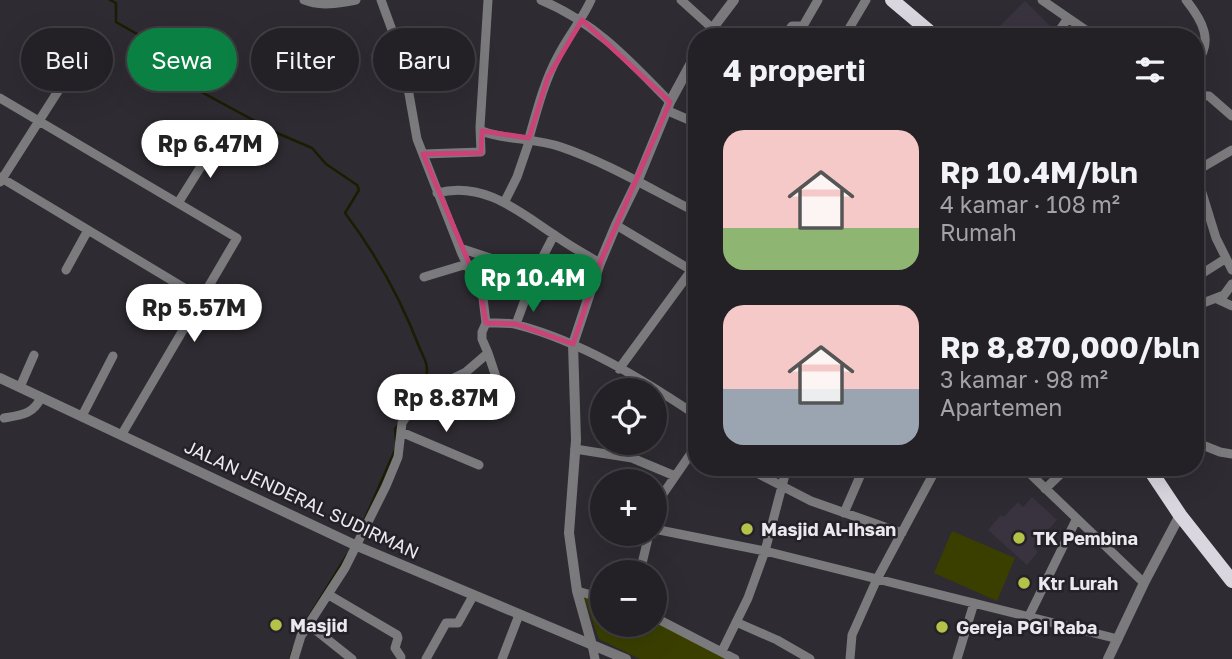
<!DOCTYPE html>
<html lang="id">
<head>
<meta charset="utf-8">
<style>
	:root { --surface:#232026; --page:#2b282e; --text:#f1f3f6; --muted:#a3a3a7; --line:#403e43; --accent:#0b8043 }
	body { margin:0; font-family:"Golos Text",sans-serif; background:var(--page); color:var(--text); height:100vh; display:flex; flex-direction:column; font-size:26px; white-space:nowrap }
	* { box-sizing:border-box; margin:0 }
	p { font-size:23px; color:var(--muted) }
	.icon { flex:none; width:38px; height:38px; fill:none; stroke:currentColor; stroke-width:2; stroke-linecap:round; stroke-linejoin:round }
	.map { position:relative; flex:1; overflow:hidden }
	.side { position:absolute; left:688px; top:28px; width:516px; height:448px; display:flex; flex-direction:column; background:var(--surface); border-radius:28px; box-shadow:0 7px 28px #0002,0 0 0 2px var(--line) }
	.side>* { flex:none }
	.top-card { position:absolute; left:21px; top:28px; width:562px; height:63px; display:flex; gap:14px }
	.buttons { position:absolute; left:590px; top:378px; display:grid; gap:14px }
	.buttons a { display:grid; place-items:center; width:77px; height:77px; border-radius:50%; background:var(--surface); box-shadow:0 7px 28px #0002,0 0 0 2px var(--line); font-size:35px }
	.price { position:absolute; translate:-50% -60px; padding:0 16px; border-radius:24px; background:#fff; color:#222; font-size:23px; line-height:46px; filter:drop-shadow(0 2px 4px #0008) }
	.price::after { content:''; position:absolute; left:50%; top:42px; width:21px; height:16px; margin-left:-10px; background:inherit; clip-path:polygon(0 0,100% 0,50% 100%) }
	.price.current { background:var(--accent); color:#fff }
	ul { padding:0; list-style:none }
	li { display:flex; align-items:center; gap:21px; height:175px; padding:0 35px }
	li span { display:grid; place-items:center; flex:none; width:196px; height:140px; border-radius:21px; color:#555 }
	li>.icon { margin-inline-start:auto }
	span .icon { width:84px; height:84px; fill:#fffc; stroke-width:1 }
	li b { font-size:30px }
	h2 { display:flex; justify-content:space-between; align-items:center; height:84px; padding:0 35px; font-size:30px }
	.tag { padding:0 24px; border-radius:32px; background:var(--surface); box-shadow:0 7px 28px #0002,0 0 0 2px var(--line); font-size:24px; line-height:63px }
	.tag.current { background:var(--accent); color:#fff }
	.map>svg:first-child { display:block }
	.built { fill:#39333f }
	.green { fill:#3a3f00 }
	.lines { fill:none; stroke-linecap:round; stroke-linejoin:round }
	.stream { stroke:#1a1d01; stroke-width:2.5 }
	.minor { stroke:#7b7a7d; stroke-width:9 }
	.tertiary { stroke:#7b7a7d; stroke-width:10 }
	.trunk { stroke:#dad6df; stroke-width:14 }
	.marked { fill:none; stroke:#ca4278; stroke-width:5; stroke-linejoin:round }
	.poi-dot { fill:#b4c24a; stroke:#252128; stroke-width:2.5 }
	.labels { text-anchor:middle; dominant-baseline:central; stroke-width:5; stroke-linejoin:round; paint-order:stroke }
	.street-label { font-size:18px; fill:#ebe9ee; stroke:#252128 }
	.poi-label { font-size:18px; font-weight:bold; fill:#ebe9ee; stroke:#252128; text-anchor:start }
</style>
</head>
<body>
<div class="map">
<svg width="1232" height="659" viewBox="0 0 1232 659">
	<rect width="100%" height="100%" fill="#2f2b32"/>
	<path class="built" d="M1025 1 1053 29 1045 37H989Z
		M1032 497 1057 520 1033 547 1038 552 1027 565 988 530 1001 515 1004 517 1018 502 1023 507Z"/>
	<path class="green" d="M952 531 1015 558 997 601 934 573Z
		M584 597 602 601V625H654L655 619 731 659H640L599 639Z"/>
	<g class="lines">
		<path class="stream" d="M110 0 116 3V22L137 34 154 37 162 46 149 59 152 70 194 88 277 133 312 148 326 164 357 185 359 190 345 213C376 254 402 302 420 349 423 355 427 363 427 369 427 385 415 400 407 413
			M396 440 395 429 399 424
			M364 521 395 450
			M299 633 347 555
			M290 659 293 649"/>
		<path class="minor" d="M304 0C320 7 340 3 356 0
			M541 0C596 23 629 60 670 102
			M681 0 712 28
			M1042 0 1068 18 1055 37
			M1186 0C1202 20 1215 42 1195 64
			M1068 18 1096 37
			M784 37 792 26H803L818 0
			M844 37 866 0
			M376 56 401 52
			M1195 95 1209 96 1232 116
			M0 98 237 238 122 434
			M666 110 696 123
			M482 131C503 140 535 138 561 147 608 163 652 190 696 212
			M529 138C537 110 544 82 558 56 568 36 582 20 591 0
			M423 154 481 152 480 127 488 0
			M1195 170 1216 238 1232 270
			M1196 171 1232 150
			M0 177 201 298
			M0 182 60 88
			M437 193C483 181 517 210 553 234 568 245 584 254 600 263
			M505 201 517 177 530 139
			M178 203 217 141
			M616 225 696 273
			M460 248 499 261
			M66 270 88 230
			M424 277 467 264
			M1195 278 1225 259
			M1217 299 1232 306
			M1195 306 1224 295 1232 284
			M486 323C496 323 508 322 518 325 582 342 642 379 696 415
			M516 324 536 270 554 235
			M488 353 507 410
			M619 369 696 264
			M20 387 34 355
			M82 416 113 356
			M4 418C22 415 34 414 41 397
			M401 432 479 465
			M1195 442 1220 452 1232 454
			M575 449 632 458 675 476
			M745 467 811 501 902 533
			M1023 467 1144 583
			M1045 489 1068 467
			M654 507 696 446
			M844 513 864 467
			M654 529 765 551 1118 639
			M640 572 649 534
			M577 591 602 598
			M329 595 397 635 398 638 395 648 401 657
			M1029 616 1076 520
			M654 617 735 659
			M736 622 777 640 810 659
			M308 624 352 659
			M592 645 595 659
			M722 651 748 598 765 551 787 467
			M294 659 301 636 345 568 386 486 398 457 402 423 406 417 424 407 435 387 466 372 488 353 482 339V332L486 323 483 298 462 254 417 139 403 60 381 0
			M426 659 446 623H458L473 596
			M502 659 519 615
			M850 659 852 635 877 579 937 467
			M957 659 974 603"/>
		<path class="tertiary" d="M706 37 734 0
			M0 378 357 546 626 659
			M592 645 577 591 569 533 576 440 573 344 600 263 616 225 637 182 670 102 696 54
			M1108 659 1144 583 1180 515"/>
		<path class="trunk" d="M892 0 936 37
			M1148 467 1180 515 1232 581"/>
	</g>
	<path class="marked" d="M582 20 670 102 600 263 573 344 516 324 486 323 480 289 423 154 481 153 482 131 529 138 548 77Z"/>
	<g class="poi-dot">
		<circle cx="747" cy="529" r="7"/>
		<circle cx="1019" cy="538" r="7"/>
		<circle cx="1024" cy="583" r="7"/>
		<circle cx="276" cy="625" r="7"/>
		<circle cx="942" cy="627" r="7"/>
	</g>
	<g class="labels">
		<g class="street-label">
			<text transform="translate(302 499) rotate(25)">JALAN JENDERAL SUDIRMAN</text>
		</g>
		<g class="poi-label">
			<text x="761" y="529">Masjid Al-Ihsan</text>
			<text x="1033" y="538">TK Pembina</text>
			<text x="1038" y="583">Ktr Lurah</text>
			<text x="290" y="625">Masjid</text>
			<text x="956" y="627">Gereja PGI Raba</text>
		</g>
	</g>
</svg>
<div class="buttons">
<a><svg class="icon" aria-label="locate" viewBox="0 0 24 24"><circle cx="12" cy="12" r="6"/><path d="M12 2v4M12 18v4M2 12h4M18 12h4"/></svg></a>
<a>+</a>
<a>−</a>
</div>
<b class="price" style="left:210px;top:180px">Rp 6.47M</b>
<b class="price current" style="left:533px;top:314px">Rp 10.4M</b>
<b class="price" style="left:194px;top:344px">Rp 5.57M</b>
<b class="price" style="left:446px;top:434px">Rp 8.87M</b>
<div class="top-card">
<a class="tag">Beli</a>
<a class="tag current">Sewa</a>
<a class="tag">Filter</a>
<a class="tag">Baru</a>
</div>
<section class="side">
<h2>4 properti<svg class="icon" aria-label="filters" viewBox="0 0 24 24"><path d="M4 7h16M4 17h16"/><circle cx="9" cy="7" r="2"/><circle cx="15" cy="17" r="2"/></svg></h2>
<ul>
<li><span style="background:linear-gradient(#f6c9c9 70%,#8fb573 0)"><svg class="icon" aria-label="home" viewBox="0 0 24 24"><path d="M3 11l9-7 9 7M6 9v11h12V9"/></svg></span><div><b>Rp 10.4M/bln</b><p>4 kamar · 108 m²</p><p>Rumah</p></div></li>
<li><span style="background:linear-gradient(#f6c9c9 60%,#9aa5b1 0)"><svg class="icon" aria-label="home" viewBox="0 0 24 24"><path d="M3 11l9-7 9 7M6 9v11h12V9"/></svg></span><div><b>Rp 8,870,000/bln</b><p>3 kamar · 98 m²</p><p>Apartemen</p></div></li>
</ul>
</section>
</div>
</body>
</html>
